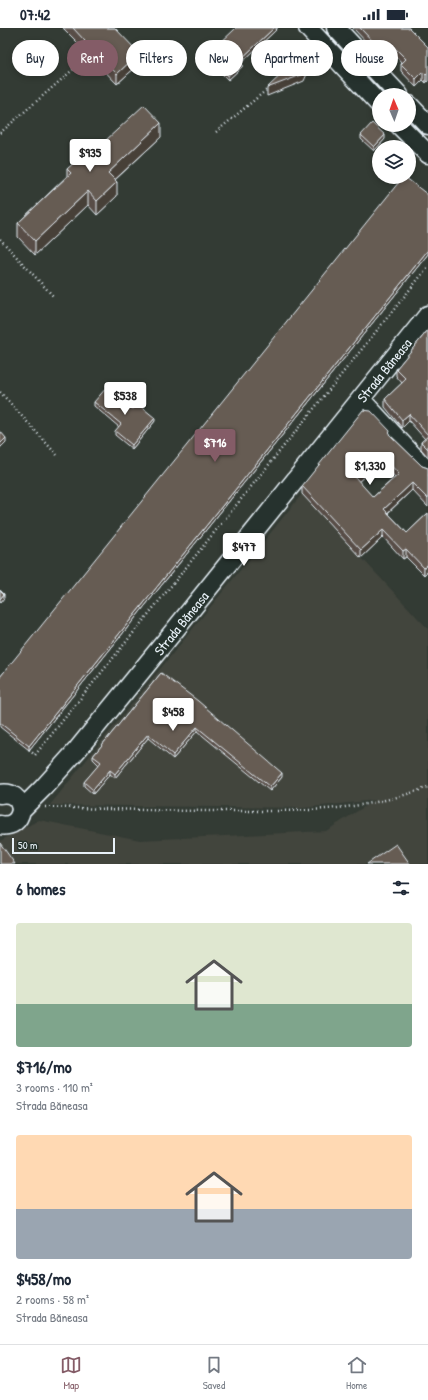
<!DOCTYPE html>
<html lang="en">
<head>
<meta charset="utf-8">
<style>
	:root { --surface:#fff; --page:#f6f6f7; --text:#1f2937; --muted:#747a83; --line:#e0e1e3; --accent:#845c67 }
	body { margin:0; font-family:"Patrick Hand",sans-serif; background:var(--page); color:var(--text); height:100vh; display:flex; flex-direction:column; font-size:15px; white-space:nowrap }
	* { box-sizing:border-box; margin:0 }
	p { font-size:13px; color:var(--muted) }
	.icon { flex:none; width:22px; height:22px; fill:none; stroke:currentColor; stroke-width:2; stroke-linecap:round; stroke-linejoin:round }
	.map { position:relative; height:836px; overflow:hidden }
	.panel { display:flex; flex-direction:column; background:var(--surface); flex:1 }
	.panel>* { flex:none }
	.banner { position:absolute; left:12px; top:12px; width:404px; height:36px; display:flex; gap:8px }
	.needle { width:26px; rotate:358deg }
	.controls { position:absolute; left:372px; top:60px; display:grid; gap:8px }
	.controls a { display:grid; place-items:center; width:44px; height:44px; border-radius:50%; background:var(--surface); box-shadow:0 2px 6px #0003; font-size:20px }
	.scale { position:absolute; left:12px; bottom:10px; width:103px; box-sizing:border-box; padding-left:4px; border:2px solid #e8f1f8; border-top:0; font-size:11px; line-height:14px; white-space:nowrap; color:#e8f1f8; -webkit-text-stroke:3px #26332d; paint-order:stroke }
	.price { position:absolute; translate:-50% -34px; padding:0 9px; border-radius:4px; background:#fff; color:#222; font-size:13px; line-height:26px; filter:drop-shadow(0 1px 2px #0008) }
	.price::after { content:''; position:absolute; left:50%; top:24px; width:12px; height:9px; margin-left:-6px; background:inherit; clip-path:polygon(0 0,100% 0,50% 100%) }
	.price.current { background:var(--accent); color:#fff }
	ul { padding:0; list-style:none }
	li { display:grid; align-content:center; gap:8px; height:212px; padding:0 16px }
	li span { display:grid; place-items:center; height:124px; border-radius:4px; color:#555 }
	li>.icon { margin-inline-start:auto }
	span .icon { width:72px; height:72px; fill:#fffc; stroke-width:1 }
	li b { font-size:17px }
	h2 { display:flex; justify-content:space-between; align-items:center; height:48px; padding:0 16px; font-size:17px }
	.pill { padding:0 14px; border-radius:18px; background:var(--surface); box-shadow:0 2px 6px #0003; font-size:14px; line-height:36px }
	.pill.current { background:var(--accent); color:#fff }
	.status { display:flex; justify-content:space-between; align-items:center; height:28px; padding:0 20px; background:var(--surface); direction:ltr }
	.status svg { height:11px; fill:currentColor }
	.menu { display:flex; justify-content:space-around; align-items:center; height:56px; border-top:1px solid var(--line); background:var(--surface); font-size:11px; color:var(--muted) }
	.menu a { display:grid; justify-items:center; gap:2px }
	.menu .current { color:var(--accent) }
	.map>svg:first-child { display:block }
	.built { fill:#42453d }
	.lines { fill:none; stroke-linecap:round; stroke-linejoin:round }
	.street-casing { stroke:#e8f1f8; stroke-width:16 }
	.secondary-casing { stroke:#e8f1f8; stroke-width:21 }
	.path { stroke:#e8f1f8; stroke-width:2.5; stroke-dasharray:1 3; stroke-linecap:butt }
	.street { stroke:#26332d; stroke-width:13 }
	.secondary { stroke:#26332d; stroke-width:18 }
	.wall { fill:#584e47; stroke:#e8f1f8; fill-rule:evenodd }
	.shaded-wall { fill:#474039; stroke:#e8f1f8 }
	.building { fill:#665b52; stroke:#e8f1f8; fill-rule:evenodd }
	.labels { text-anchor:middle; dominant-baseline:central; stroke-width:3.5; stroke-linejoin:round; paint-order:stroke }
	.street-label { font-size:14px; fill:#e8f1f8; stroke:#26332d }
</style>
</head>
<body>
<div class="status"><b>07:42</b><svg viewBox="0 0 49 12"><path d="M0 12V9h3v3zM5 12V6h3v6zM10 12V3h3v9zM15 12V0h3v12zM26 1h20v11H26zM47 4h2v5h-2z"/></svg></div>
<div class="map">
<svg width="428" height="836" viewBox="0 0 428 836">
	<rect width="100%" height="100%" fill="#333b34"/>
	<filter id="ink" filterUnits="userSpaceOnUse"><feTurbulence type="fractalNoise" baseFrequency=".025" numOctaves="2"/><feDisplacementMap in="SourceGraphic" scale="8" xChannelSelector="R" yChannelSelector="G"/><feConvolveMatrix kernelMatrix="1 2 1 2 8 2 1 2 1" color-interpolation-filters="sRGB"/></filter>
	<g filter="url(#ink)">
		<path class="built" d="M302 466 428 601V836H0V813L39 792 140 812 326 803 375 772 303 780 50 777Z"/>
		<g class="lines">
			<defs>
				<path id="street" d="M362 369 428 440"/>
				<path id="secondary" d="M308 0 379 76
					M336 0 399 67
					M409 77 428 97
					M399 97 428 126
					M0 766C12 764 20 770 21 782 19 793 12 799 0 797
					M21 782 43 760 77 722 178 598 428 287"/>
			</defs>
			<use href="#street" class="street-casing"/>
			<use href="#secondary" class="secondary-casing"/>
			<path class="path" d="M216 104 270 59
				M0 105 84 32
				M0 211 54 269
				M0 364 57 427
				M29 722 35 727 428 239
				M45 779C106 781 166 783 227 783 299 783 359 785 428 759"/>
			<use href="#street" class="street"/>
			<use href="#secondary" class="secondary"/>
		</g>
		<path class="wall" d="M63 0H115L139 36 117 56 94 32 89 37 81 28V18Z
			M277 0V1L242 34V39L228 52 206 29V25L216 19Z
			M353 0H409L428 19 426 55 423 52 416 59 401 43V36L402 35 391 23 383 32Z
			M361 107 385 111 374 123 361 111Z
			M161 109 115 152 117 168 97 187 88 177 35 227 18 209V195L67 148V141L91 126Z
			M428 167V226L29 722 0 699V649Z
			M428 302V429L421 421V414L425 411 409 393 402 400 385 379V371L402 355 396 348V341Z
			M94 374 133 381 155 393 132 421 115 407V403L119 399 94 378Z
			M390 407 422 438 428 440V479L412 462 388 485 407 505 428 485 424 547 406 529 403 531 383 509 361 530 302 466V458ZM384 437 395 449 373 469 358 454 370 443 374 447Z
			M161 645 282 749 270 763 197 703 173 731 148 710 115 750 110 746 93 766 84 758V754L99 737 93 731V728Z"/>
		<path class="shaded-wall" d="M274 0H277V1L240 36V32Z
			M391 16V23L383 32V24Z
			M94 22V32L89 37V26Z
			M139 25V36L117 56V46Z
			M242 35V39L228 52V48Z
			M307 38V46L304 53 267 68V60Z
			M423 44V52L416 59V51Z
			M428 45V53L426 55V47Z
			M161 95V109L108 158V145Z
			M385 107V111L374 123V119Z
			M117 154V168L97 187V173Z
			M88 163V177L35 227V213Z
			M428 222V226L29 722V718Z
			M409 386V393L402 400V392Z
			M155 390V393L132 421V417Z
			M6 410V414L0 420V416Z
			M384 430V437L374 447V439Z
			M370 435V443L355 457V449Z
			M412 455V462L384 488V481Z
			M383 502V509L361 530V522Z
			M406 521V529L403 531V523Z
			M428 536V543L424 547V540Z
			M4 566V570L0 575V571Z
			M197 699V703L173 731V727Z
			M148 706V710L115 750V746Z
			M110 742V746L93 766V762Z
			M282 745V749L270 763V759Z"/>
		<path class="building" d="M73 0H115L139 25 117 46 94 22 89 26 81 17 85 13Z
			M236 0H274L240 32 242 35 228 48 206 25 215 17 216 19Z
			M360 0H409L428 19V45L426 47 423 44 416 51 401 36 406 31 391 16 383 24Z
			M296 27 304 31 307 38 304 46 267 60 287 41 285 38 289 30Z
			M144 77 161 95 108 145 117 154 97 173 88 163 35 213 18 195 71 145 67 141 87 123 91 126Z
			M372 95 385 107 374 119 361 107Z
			M403 149H405L428 167V222L29 718 0 695V649Z
			M428 302V407L409 386 402 392 385 371 406 351 396 341Z
			M107 359 133 381 138 376 155 390 132 417 115 403 121 396 94 374Z
			M363 382 371 383 390 403 389 406 422 438 428 440V471L412 455 384 481 407 505 428 485V536L424 540 406 521 403 523 383 502 361 522 302 458ZM384 430 399 446 373 469 355 449 370 435 374 439Z
			M0 403 6 410 0 416Z
			M428 408V421L421 414Z
			M0 562 4 566 0 571Z
			M161 645 198 673 282 745 270 759 197 699 173 727 148 706 115 746 110 742 93 762 84 754 101 734 93 728Z
			M0 815 15 836H0Z
			M396 816 410 836H367Z"/>
	</g>
	<g class="labels">
		<g class="street-label">
			<text transform="translate(384 342) rotate(-51)">Strada Băneasa</text>
			<text transform="translate(181 595) rotate(-51)">Strada Băneasa</text>
		</g>
	</g>
</svg>
<div class="controls">
<a><svg class="needle" viewBox="-14 -14 28 28"><path d="M0-13l5 13h-10z" fill="#e53935"/><path d="M0 13l5-13h-10z" fill="#747a83"/></svg></a>
<a><svg class="icon" aria-label="layers" viewBox="0 0 24 24"><path d="M12 4l9 5-9 5-9-5zM3 14l9 5 9-5"/></svg></a>
</div>
<div class="scale">50 m</div>
<b class="price" style="left:90px;top:145px">$935</b>
<b class="price" style="left:125px;top:388px">$538</b>
<b class="price current" style="left:215px;top:435px">$716</b>
<b class="price" style="left:370px;top:458px">$1,330</b>
<b class="price" style="left:244px;top:539px">$477</b>
<b class="price" style="left:173px;top:704px">$458</b>
<div class="banner">
<a class="pill">Buy</a>
<a class="pill current">Rent</a>
<a class="pill">Filters</a>
<a class="pill">New</a>
<a class="pill">Apartment</a>
<a class="pill">House</a>
</div>
</div>
<section class="panel">
<h2>6 homes<svg class="icon" aria-label="filters" viewBox="0 0 24 24"><path d="M4 7h16M4 17h16"/><circle cx="9" cy="7" r="2"/><circle cx="15" cy="17" r="2"/></svg></h2>
<ul>
<li><span style="background:linear-gradient(#dfe7d0 65%,#7fa58c 0)"><svg class="icon" aria-label="home" viewBox="0 0 24 24"><path d="M3 11l9-7 9 7M6 9v11h12V9"/></svg></span><div><b>$716/mo</b><p>3 rooms · 110 m²</p><p>Strada Băneasa</p></div></li>
<li><span style="background:linear-gradient(#ffd9b3 60%,#9aa5b1 0)"><svg class="icon" aria-label="home" viewBox="0 0 24 24"><path d="M3 11l9-7 9 7M6 9v11h12V9"/></svg></span><div><b>$458/mo</b><p>2 rooms · 58 m²</p><p>Strada Băneasa</p></div></li>
</ul>
</section>
<nav class="menu">
<a class="current"><svg class="icon" aria-label="map" viewBox="0 0 24 24"><path d="M3 6l6-2 6 2 6-2v14l-6 2-6-2-6 2zM9 4v14M15 6v14"/></svg>Map</a>
<a><svg class="icon" aria-label="saved" viewBox="0 0 24 24"><path d="M7 4h10v16l-5-4-5 4z"/></svg>Saved</a>
<a><svg class="icon" aria-label="home" viewBox="0 0 24 24"><path d="M3 11l9-7 9 7M6 9v11h12V9"/></svg>Home</a>
</nav>
</body>
</html>
